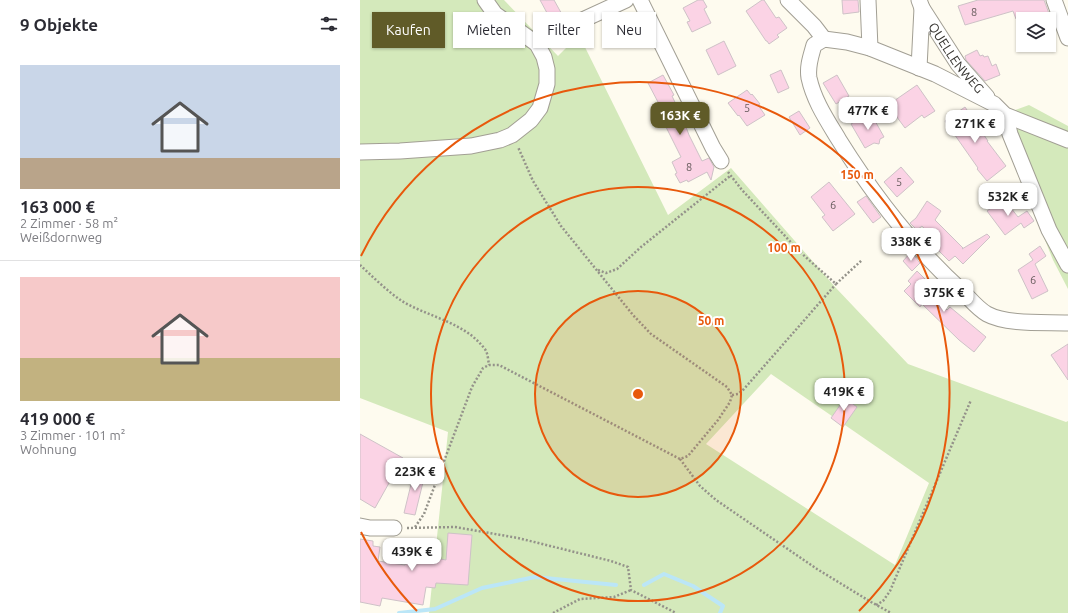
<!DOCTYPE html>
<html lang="de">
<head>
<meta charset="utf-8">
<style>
	:root { --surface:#fff; --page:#f7f7f7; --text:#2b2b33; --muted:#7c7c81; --line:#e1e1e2; --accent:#605b28 }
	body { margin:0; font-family:Ubuntu,sans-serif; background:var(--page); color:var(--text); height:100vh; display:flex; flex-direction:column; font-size:15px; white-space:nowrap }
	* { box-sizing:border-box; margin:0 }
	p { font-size:13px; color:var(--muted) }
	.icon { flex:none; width:22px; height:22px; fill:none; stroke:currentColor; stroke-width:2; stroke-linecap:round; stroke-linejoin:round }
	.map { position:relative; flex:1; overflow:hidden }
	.sheet { display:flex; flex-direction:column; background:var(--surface); width:360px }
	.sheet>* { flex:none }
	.banner { position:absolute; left:12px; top:12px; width:380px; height:36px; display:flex; gap:8px }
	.controls { position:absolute; left:656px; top:12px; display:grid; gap:8px }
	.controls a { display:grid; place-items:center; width:40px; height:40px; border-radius:0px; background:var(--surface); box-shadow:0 1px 3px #0004; font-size:20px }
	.price { position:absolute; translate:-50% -34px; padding:0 9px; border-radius:8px; background:#fff; color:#222; font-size:13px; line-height:26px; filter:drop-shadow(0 1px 2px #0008) }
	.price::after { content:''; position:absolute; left:50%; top:24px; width:12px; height:9px; margin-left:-6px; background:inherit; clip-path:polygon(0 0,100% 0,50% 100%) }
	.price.active { background:var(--accent); color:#fff }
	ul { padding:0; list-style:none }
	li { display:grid; align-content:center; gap:8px; height:212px; padding:0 20px }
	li+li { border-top:1px solid var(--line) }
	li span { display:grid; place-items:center; height:124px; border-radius:0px; color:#555 }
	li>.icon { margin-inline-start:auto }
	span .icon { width:72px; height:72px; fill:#fffc; stroke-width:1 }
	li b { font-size:17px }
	h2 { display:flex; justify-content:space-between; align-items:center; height:48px; padding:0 20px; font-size:17px }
	.pill { padding:0 14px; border-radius:0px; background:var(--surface); box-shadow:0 1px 3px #0004; font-size:14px; line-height:36px }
	.pill.active { background:var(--accent); color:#fff }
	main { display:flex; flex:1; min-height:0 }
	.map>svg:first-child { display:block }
	.green { fill:#d4e9bb; fill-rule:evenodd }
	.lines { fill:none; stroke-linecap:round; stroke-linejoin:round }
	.stream { stroke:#bbe6f7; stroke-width:4 }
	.building { fill:#fbd3e5; stroke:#cec2c7 }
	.minor-casing { stroke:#a29f94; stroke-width:17 }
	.path { stroke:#94928a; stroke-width:2.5; stroke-dasharray:2 2; stroke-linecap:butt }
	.minor { stroke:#fff; stroke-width:15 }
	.ring { fill:none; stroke:#e8590c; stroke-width:2 }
	.labels { text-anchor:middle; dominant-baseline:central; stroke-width:4; stroke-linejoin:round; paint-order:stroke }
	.number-label { font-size:11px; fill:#675c5d }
	.street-label { font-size:13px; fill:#363430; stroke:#fff }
	.centre { fill:#e8590c; stroke:#fff; stroke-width:2 }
	.ring-label { font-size:12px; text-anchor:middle; font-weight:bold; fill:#e8590c; stroke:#fff; stroke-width:4; stroke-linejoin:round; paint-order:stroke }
</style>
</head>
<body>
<main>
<section class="sheet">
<h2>9 Objekte<svg class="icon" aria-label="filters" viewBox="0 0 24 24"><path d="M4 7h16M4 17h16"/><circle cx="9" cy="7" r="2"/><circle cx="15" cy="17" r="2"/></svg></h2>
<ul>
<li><span style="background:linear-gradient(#c9d6e8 75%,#b9a48a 0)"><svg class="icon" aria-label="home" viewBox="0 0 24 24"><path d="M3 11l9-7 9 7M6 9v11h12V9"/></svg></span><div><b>163 000 €</b><p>2 Zimmer · 58 m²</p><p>Weißdornweg</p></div></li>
<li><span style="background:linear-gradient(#f6c9c9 65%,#c2b280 0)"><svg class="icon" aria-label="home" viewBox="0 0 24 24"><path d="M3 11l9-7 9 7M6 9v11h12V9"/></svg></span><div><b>419 000 €</b><p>3 Zimmer · 101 m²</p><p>Wohnung</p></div></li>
</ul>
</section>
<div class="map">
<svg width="708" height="613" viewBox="0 0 708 613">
	<rect width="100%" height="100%" fill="#fefbef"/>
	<path class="green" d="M0 0H144L198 56 219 35 308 215 371 168 476 288 548 364 706 422 708 421V613H69L88 432 0 398ZM411 374 569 483 535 565 346 444Z
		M669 105 708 126V289L693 260 636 117Z"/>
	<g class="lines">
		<path class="stream" d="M284 585 304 574 333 586 363 606 360 613
			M39 613 75 609 122 588 175 577 256 585"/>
	</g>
	<path class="building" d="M180 0H194L204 18 193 24Z
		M338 0H343L347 7 344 9 351 23 332 32 327 22 330 21 323 8Z
		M402 0H404L416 18 419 17 427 28 417 35 419 37 409 44 407 41H406L386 11Z
		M482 0H498L499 12 483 14Z
		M618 0H684L691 19H656L653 11 605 25 598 6Z
		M260 13 264 20 269 18 278 38 261 46 250 24 253 22 250 17Z
		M364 41 376 66 358 75 346 50Z
		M617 50 620 56 623 55 624 57 628 56 632 66 636 64 640 75 625 81 606 60 605 56Z
		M421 70 429 88 418 93 410 75Z
		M303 75 314 95 312 96 323 119 329 135 342 161 349 158 354 167 351 180 347 172 328 182 327 180 320 183 315 174 317 173 312 162 321 157 306 127 310 125 288 83Z
		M477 75 489 96 476 104 463 83Z
		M557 85 575 111 564 118 562 115 545 128 528 105Z
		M387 90 391 95 392 94 400 104 398 105 405 115 387 126 379 115 378 116 368 103Z
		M605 107 628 141H627L646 166 627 181 617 169 618 168 585 121Z
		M439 111 450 128 440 135 429 117Z
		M508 114 512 121 514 119 524 137 520 139 519 144 514 143 505 148 491 124Z
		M541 167 554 182 537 197 524 182Z
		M469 182 495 214 473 231 462 217 465 215 451 197Z
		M506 196 521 217 513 223 497 202Z
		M644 199 658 217 667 211 674 221 664 228 661 223 645 235 627 211Z
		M567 201 581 211 575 220 603 248 602 249 627 234 630 237 603 264 595 256 589 261 574 246 577 243 562 226 557 230 550 223 556 218Z
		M680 246 686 256 675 264 688 291 672 299 658 270 673 260 669 254Z
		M551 252 560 263 552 271 543 261Z
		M557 271 571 285 570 286 575 291 572 295 587 310 590 307 626 337 614 352 599 340 562 304 560 307 544 291 551 284 548 281Z
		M708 344V380L691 355Z
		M485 398 497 407 483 427 471 418Z
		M0 434 43 458 15 508 0 499Z
		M55 468 66 470 55 515 44 513Z
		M88 533 112 535 108 585 76 583 75 588 66 587 63 605 22 598 20 606 0 602V539L13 541V546L20 547 18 561 45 565 47 553 86 560Z"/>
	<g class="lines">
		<defs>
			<g id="minor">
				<path d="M280 0 353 148 361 161"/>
				<path d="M428 0 454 26 464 39 487 42 510 48 575 74 634 104 645 115 708 140"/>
				<path d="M508 0 510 48"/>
				<path id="s1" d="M559 0 562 8 598 64 627 97"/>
				<path d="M694 0 708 38"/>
				<path d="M464 39 454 45C451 56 447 66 449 78 454 101 467 120 479 140 514 196 554 248 603 292 610 299 618 309 627 314 647 325 686 322 708 323"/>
				<path d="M177 44 216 23 266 0"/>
				<path d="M559 68 562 8"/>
				<path d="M645 115 650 134 689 230 708 265"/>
				<path d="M0 152 40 151 111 146 140 140 152 135 171 120 180 108 187 84V69L184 57 177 44 135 14 125 0"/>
				<path d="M0 526 10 528H34"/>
			</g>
		</defs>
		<use href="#minor" class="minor-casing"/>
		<path class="path" d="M368 172 382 190 440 252 476 284 502 260
			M0 265C12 276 28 292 42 301 68 317 104 322 124 348 128 352 128 360 129 365
			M238 270 246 273 257 269 281 247 370 176
			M372 395 378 394 384 389 476 284
			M320 459 340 486 356 500 457 569 511 602 531 613
			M55 527 64 514 112 387 123 368 129 365H139L320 459 328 456 358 420 370 402 372 395 367 387 291 334 273 315 201 226 173 181 158 147
			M47 528 95 527 158 538 251 561 268 567 271 590 316 613
			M516 605 523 601 530 591 611 400
			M193 613 220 599 254 597 271 590"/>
		<use href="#minor" class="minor"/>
	</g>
	<circle cx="278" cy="394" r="103" fill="#e8590c" fill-opacity=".12"/>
	<g class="ring">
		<circle cx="278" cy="394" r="103"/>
		<circle cx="278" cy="394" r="207"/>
		<path d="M57 611A310 310 0 0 1 1 532M1 256A310 310 0 1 1 499 611"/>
	</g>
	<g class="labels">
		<g class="number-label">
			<text x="614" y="12">8</text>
			<text x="387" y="108">5</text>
			<text x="329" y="167">8</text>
			<text x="539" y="182">5</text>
			<text x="473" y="205">6</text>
			<text x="673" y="280">6</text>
		</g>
		<g class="street-label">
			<text stroke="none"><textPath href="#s1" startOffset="69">QUELLENWEG</textPath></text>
		</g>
	</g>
	<circle cx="278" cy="394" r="6" class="centre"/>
	<g class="ring-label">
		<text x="497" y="179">150 m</text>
		<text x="424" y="252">100 m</text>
		<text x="351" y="325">50 m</text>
	</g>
</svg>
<div class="controls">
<a><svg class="icon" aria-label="layers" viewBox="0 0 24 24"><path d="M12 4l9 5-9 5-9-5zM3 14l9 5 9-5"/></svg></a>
</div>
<b class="price" style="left:508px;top:131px">477K €</b>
<b class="price active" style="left:320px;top:136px">163K €</b>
<b class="price" style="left:615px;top:144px">271K €</b>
<b class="price" style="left:648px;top:217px">532K €</b>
<b class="price" style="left:551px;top:262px">338K €</b>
<b class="price" style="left:584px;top:313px">375K €</b>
<b class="price" style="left:484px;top:412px">419K €</b>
<b class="price" style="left:55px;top:492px">223K €</b>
<b class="price" style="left:52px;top:572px">439K €</b>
<div class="banner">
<a class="pill active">Kaufen</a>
<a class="pill">Mieten</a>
<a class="pill">Filter</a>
<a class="pill">Neu</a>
</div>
</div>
</main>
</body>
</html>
